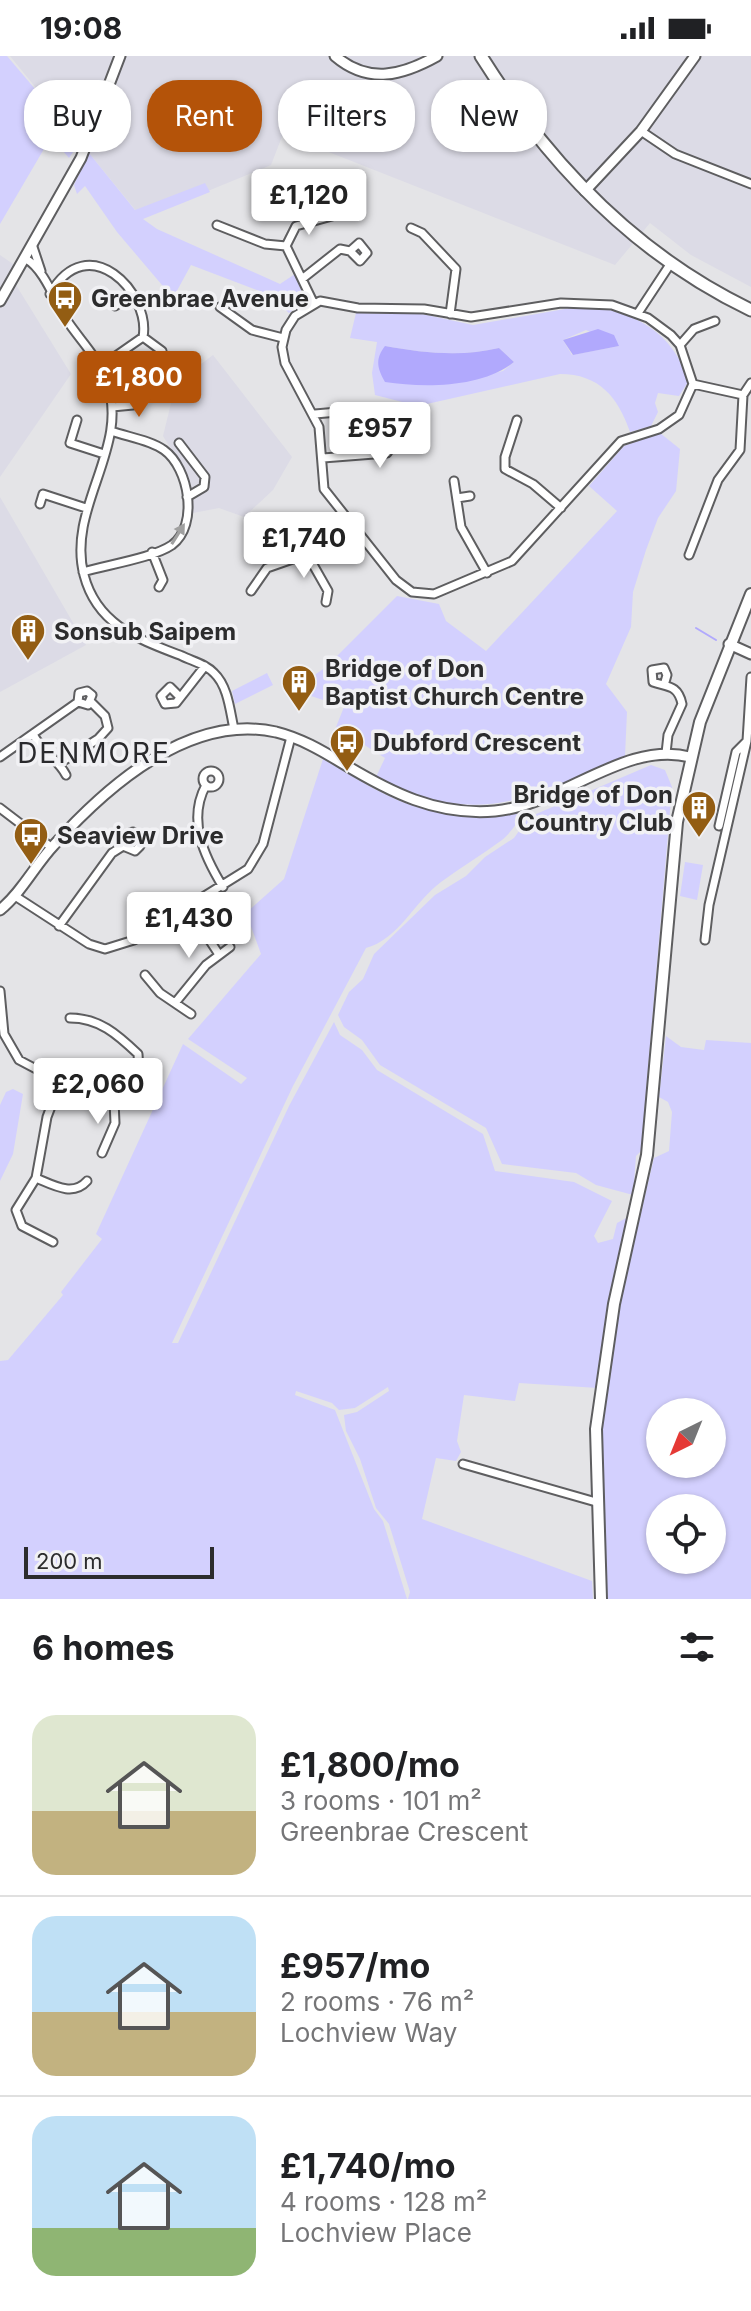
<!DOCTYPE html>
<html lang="en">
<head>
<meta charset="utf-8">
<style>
	:root { --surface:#fff; --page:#f2f2f2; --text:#202124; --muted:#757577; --line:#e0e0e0; --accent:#b45309 }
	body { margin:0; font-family:Inter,sans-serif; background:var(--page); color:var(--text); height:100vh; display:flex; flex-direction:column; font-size:30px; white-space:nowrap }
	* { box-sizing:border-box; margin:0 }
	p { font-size:26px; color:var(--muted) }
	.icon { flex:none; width:44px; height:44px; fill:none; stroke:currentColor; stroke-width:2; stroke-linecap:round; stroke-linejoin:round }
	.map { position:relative; height:1543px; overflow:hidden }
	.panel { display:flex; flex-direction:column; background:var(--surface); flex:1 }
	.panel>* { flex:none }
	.top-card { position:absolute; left:24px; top:24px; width:704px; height:72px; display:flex; gap:16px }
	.needle { width:52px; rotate:223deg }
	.fabs { position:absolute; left:646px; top:1342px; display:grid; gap:16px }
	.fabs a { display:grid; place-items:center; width:80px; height:80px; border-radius:50%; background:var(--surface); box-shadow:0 2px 6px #0004; font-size:40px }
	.scale { position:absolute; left:24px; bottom:20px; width:190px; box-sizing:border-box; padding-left:8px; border:4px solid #2c2c2d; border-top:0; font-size:22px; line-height:28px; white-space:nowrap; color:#2c2c2d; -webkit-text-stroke:6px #f1f1f4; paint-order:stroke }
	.price { position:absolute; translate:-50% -68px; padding:0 18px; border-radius:8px; background:#fff; color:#222; font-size:26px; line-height:52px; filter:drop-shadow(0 2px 4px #0008) }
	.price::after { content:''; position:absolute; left:50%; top:48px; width:24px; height:18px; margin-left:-12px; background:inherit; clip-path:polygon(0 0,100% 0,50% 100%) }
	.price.on { background:var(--accent); color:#fff }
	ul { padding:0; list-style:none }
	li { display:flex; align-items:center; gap:24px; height:200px; padding:0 32px }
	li+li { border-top:2px solid var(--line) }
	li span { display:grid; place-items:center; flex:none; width:224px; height:160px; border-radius:24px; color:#555 }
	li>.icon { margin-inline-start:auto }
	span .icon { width:96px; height:96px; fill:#fffc; stroke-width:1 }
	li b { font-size:34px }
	h2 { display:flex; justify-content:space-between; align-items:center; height:96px; padding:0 32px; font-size:34px }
	.pill { padding:0 28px; border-radius:32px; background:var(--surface); box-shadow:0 2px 6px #0004; font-size:28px; line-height:72px }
	.pill.on { background:var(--accent); color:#fff }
	.status { display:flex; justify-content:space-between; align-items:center; height:56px; padding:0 40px; background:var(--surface); direction:ltr }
	.status svg { height:22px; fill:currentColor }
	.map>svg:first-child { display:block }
	.built { fill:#dcdbe6 }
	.green { fill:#d3d0fe; fill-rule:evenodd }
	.water { fill:#b1a9fd }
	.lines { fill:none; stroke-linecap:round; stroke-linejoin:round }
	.stream { stroke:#b1a9fd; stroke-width:2 }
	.minor-casing { stroke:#5e5e60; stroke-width:11 }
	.tertiary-casing { stroke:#5e5e60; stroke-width:13 }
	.secondary-casing { stroke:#5e5e60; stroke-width:14 }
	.primary-casing { stroke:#5e5e60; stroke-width:15 }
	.minor { stroke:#fff; stroke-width:7 }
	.tertiary { stroke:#fff; stroke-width:9 }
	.secondary { stroke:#fff; stroke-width:10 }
	.primary { stroke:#fff; stroke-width:11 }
	.oneway { fill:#a0a0a0 }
	.labels { text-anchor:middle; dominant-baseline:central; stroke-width:7; stroke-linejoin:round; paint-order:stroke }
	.poi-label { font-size:24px; font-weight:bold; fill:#2c2c2d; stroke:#f1f1f4; text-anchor:start }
	.quarter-label { font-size:28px; letter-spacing:2px; fill:#2a2a2d; stroke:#f1f1f4 }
</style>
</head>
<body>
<div class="status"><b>19:08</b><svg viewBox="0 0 49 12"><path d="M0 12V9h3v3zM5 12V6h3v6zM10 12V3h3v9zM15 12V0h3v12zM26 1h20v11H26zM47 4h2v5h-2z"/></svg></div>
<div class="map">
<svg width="751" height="1543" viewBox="0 0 751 1543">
	<rect width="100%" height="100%" fill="#e4e4e7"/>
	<path class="built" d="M10 0H751V231L691 199 650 167 615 209 283 78 271 109 142 162Z
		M0 199 13 208 16 229 71 318 0 421Z
		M213 299 292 401 273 434 244 461 219 452 193 457 187 419 163 380 176 327Z
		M0 441 86 589 0 636Z"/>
	<path class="green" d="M0 0H7L80 86 69 102 51 81 0 168Z
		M89 97 135 154 205 127 210 136 143 163 157 173 280 228 295 218 305 245 289 257 267 238 191 209 173 242 117 176 85 130 77 138 74 129Z
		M582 250C631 253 675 276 688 326L679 340 658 337 655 347 658 356 651 370 630 376C618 341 599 318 560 318L418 350 375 339 372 317 377 286 350 282 356 257 422 258 473 269ZM586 274 619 290 572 299 563 284ZM385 290C423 297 462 301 499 292L514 306 503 315 452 327Z
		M660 377 680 393 676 435 658 462 646 494 633 536 631 571 606 628 627 656 625 700C531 742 476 774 376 721L385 702 336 671 344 651 293 634 326 611 397 540 439 548 446 565 486 595 617 455 589 430 624 390Z
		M267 617 273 629 235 648 232 635Z
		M323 703C398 748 431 768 521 756L523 760C516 767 510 778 502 784 482 799 461 811 441 826 414 846 399 883 366 892L293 1030 172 1287H178L289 1050 334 966 340 979 362 994 377 1014 483 1078 495 1115 574 1126 612 1145 594 1180 598 1187 613 1183 617 1167 630 1160 607 1258 598 1332 519 1327 515 1345 464 1339 457 1385 461 1396 456 1405 436 1402 422 1463 592 1525 593 1543H408L410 1536 389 1468 376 1452 360 1403 346 1375 344 1359 357 1356 389 1335 388 1331 355 1352 339 1354 332 1347 296 1335 295 1339 335 1354 374 1453 383 1465 407 1543H0V1305L8 1304 63 1239 61 1236 102 1183 96 1178 183 988 241 1028 247 1022 188 983 261 898 246 857 284 823Z
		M651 709 665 714 672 731 641 1095 636 1100 633 1139 596 1129 576 1117 502 1108 486 1072 380 1009 362 984 344 971 338 959 349 936 363 923 374 898 435 839 466 820 485 801 514 782 529 761Z
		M685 806 703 809 697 844 680 840Z
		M666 980 681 991 704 994 706 984 751 987V1543H604L600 1379 618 1253 654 1102 669 1095 672 1056 668 1046 659 1041ZM660 1356H712V1408H660ZM660 1452H712V1504H660Z
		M13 1033 23 1038 13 1098 0 1125V1049L6 1036Z"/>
	<path class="water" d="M598 273 614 279 619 290 573 299 563 284Z
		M385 290C423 297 462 301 499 292L514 306C482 332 424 332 385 326 377 312 375 303 385 290Z"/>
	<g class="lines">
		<path class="stream" d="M696 572 716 584"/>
		<defs>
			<path id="minor" d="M641 75 675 98 751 128
				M217 169 265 188 286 190
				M411 172 422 177 456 213 450 258
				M33 191 41 215
				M26 203C44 213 55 245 66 263 79 283 98 301 106 324 132 390 66 451 84 519 97 569 138 583 182 600 192 605 206 608 214 617 228 630 230 655 234 673
				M302 223 340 193 350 195 359 187 367 197 360 205 350 195
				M50 238C88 171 151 237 143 281L100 311
				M320 245 358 252 424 253 471 261 561 247 612 249 648 262 671 279 680 289 693 328 679 359 659 373 621 385 512 505 434 538 412 536 396 524 324 433 319 371 285 307 282 291 286 274 295 260Z
				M313 246 286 190 296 170 332 160 345 140
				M115 250 131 238
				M220 251 252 274 283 282
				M638 257 671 207
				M143 281 162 295
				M680 289 694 273 715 265
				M693 328 743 339
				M112 351 133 349 138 339
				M315 358 349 355 352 385
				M77 364 70 387 104 398
				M517 364 505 401V413L533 428 561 452
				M179 387 205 421 204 431 187 441
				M323 402 387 397 404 370
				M454 425 461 471 487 517
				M457 442 470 440
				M40 448 43 438 86 452
				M152 496 163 524 159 531
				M307 498 328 535 326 546
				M689 499 718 424 740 394 743 339 751 327
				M83 516C106 509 153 502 172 489 199 469 189 412 164 394 150 384 128 381 111 375
				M251 535 267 512 307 498 344 461
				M665 626 667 619 664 612 652 614 653 626C666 631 678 628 682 648L668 679 666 697
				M179 640 170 631 161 640 165 648 176 647 205 610
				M33 678C42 696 58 703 66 719
				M0 701 78 646 79 637 87 635 92 639 88 649 78 646
				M60 707 98 683 108 672 105 660 91 646
				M203 723a8 8 0 1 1 16 0a8 8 0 1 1-16 0Z
				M206 729C187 764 204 800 223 831
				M0 752 51 791
				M719 770 736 696 746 686
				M15 840 89 888 105 893 134 884 248 813 263 788 291 681
				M188 851 218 897
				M59 870 112 797 123 790 125 779 133 776 140 781V790L135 795 123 790
				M705 884 709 849 747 685 751 621
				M145 919 160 937 191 958
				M0 935 4 978 19 1004 91 1042 100 1045 120 1042 139 1015 138 998C117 978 99 962 70 962
				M175 947 206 909 230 891
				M102 1097 115 1067 114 1045
				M36 1122C53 1129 73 1141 87 1125
				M53 1186 22 1170 16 1154 36 1122 47 1061 61 1024
				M463 1408 596 1446"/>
			<path id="tertiary" d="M335 0C369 29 403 19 437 0
				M585 135 641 75 695 0
				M0 245 81 102 120 0
				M729 588 751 598
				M0 854C22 836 35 809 54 789 107 730 190 657 276 676 300 682 321 694 342 707 390 736 436 760 495 755 562 749 625 684 690 701"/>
			<path id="secondary" d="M601 1543 596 1373 614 1248 647 1099 677 766 700 666 751 538"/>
			<path id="primary" d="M481 0C548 107 636 199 751 254"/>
		</defs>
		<use href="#minor" class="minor-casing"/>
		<use href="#tertiary" class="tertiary-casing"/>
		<use href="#secondary" class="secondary-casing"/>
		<use href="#primary" class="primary-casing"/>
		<use href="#minor" class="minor"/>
		<use href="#tertiary" class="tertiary"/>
		<use href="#secondary" class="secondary"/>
		<use href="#primary" class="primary"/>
	</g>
	<defs><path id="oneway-solid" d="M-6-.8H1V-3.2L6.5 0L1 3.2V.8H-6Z" transform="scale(2)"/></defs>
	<use class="oneway" href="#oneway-solid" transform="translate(178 478) rotate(-58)"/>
	<defs>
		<symbol id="bus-pin" viewBox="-11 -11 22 30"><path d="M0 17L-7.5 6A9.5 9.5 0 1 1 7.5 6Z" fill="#935d13" stroke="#f1f1f4"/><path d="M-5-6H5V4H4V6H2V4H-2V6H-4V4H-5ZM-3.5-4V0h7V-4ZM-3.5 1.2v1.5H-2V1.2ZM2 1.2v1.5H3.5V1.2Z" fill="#fff"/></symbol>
		<symbol id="building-pin" viewBox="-11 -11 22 30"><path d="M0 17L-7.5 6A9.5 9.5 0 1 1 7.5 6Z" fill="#935d13" stroke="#f1f1f4"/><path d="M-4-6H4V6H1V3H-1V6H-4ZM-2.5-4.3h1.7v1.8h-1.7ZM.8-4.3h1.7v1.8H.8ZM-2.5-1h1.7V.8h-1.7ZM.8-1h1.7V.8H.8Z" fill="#fff"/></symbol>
	</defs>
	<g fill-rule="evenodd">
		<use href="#bus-pin" x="45" y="222" width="40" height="54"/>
		<use href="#building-pin" x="8" y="555" width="40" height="54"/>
		<use href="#building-pin" x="279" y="606" width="40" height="54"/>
		<use href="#bus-pin" x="327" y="666" width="40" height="54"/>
		<use href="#building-pin" x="679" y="732" width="40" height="54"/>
		<use href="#bus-pin" x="11" y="759" width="40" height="54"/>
	</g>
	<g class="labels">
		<g class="poi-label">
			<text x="91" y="242">Greenbrae Avenue</text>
			<text x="54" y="575">Sonsub Saipem</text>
			<text x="325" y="612">Bridge of Don<tspan x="325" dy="28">Baptist Church Centre</tspan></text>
			<text x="373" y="686">Dubford Crescent</text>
			<text x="673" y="738" text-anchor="end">Bridge of Don<tspan x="673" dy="28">Country Club</tspan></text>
			<text x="57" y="779">Seaview Drive</text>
		</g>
		<g class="quarter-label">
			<text x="94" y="697">DENMORE</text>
		</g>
	</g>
</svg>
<div class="fabs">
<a><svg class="needle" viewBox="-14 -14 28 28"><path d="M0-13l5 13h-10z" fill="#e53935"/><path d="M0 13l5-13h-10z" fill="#757577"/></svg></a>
<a><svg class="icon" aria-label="locate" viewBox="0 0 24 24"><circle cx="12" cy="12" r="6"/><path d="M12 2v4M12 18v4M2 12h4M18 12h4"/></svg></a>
</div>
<div class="scale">200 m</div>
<b class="price" style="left:309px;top:181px">£1,120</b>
<b class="price on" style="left:139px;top:363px">£1,800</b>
<b class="price" style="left:380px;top:414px">£957</b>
<b class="price" style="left:304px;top:524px">£1,740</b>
<b class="price" style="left:189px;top:904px">£1,430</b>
<b class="price" style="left:98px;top:1070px">£2,060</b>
<div class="top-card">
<a class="pill">Buy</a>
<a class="pill on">Rent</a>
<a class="pill">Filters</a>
<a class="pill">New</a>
</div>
</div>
<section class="panel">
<h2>6 homes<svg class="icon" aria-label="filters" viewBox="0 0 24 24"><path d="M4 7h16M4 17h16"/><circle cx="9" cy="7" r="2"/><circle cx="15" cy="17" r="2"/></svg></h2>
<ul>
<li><span style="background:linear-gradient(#dfe7d0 60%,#c2b280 0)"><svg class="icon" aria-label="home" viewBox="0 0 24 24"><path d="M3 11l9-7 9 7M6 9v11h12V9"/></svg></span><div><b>£1,800/mo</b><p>3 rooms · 101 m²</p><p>Greenbrae Crescent</p></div></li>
<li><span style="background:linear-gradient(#bfe0f5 60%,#c2b280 0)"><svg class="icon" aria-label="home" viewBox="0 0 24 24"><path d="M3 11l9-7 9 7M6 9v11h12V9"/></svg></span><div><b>£957/mo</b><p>2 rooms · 76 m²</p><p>Lochview Way</p></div></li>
<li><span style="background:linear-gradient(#bfe0f5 70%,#8fb573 0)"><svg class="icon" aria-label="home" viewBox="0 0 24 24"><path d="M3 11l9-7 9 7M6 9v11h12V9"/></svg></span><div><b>£1,740/mo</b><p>4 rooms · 128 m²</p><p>Lochview Place</p></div></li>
</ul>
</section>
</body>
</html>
